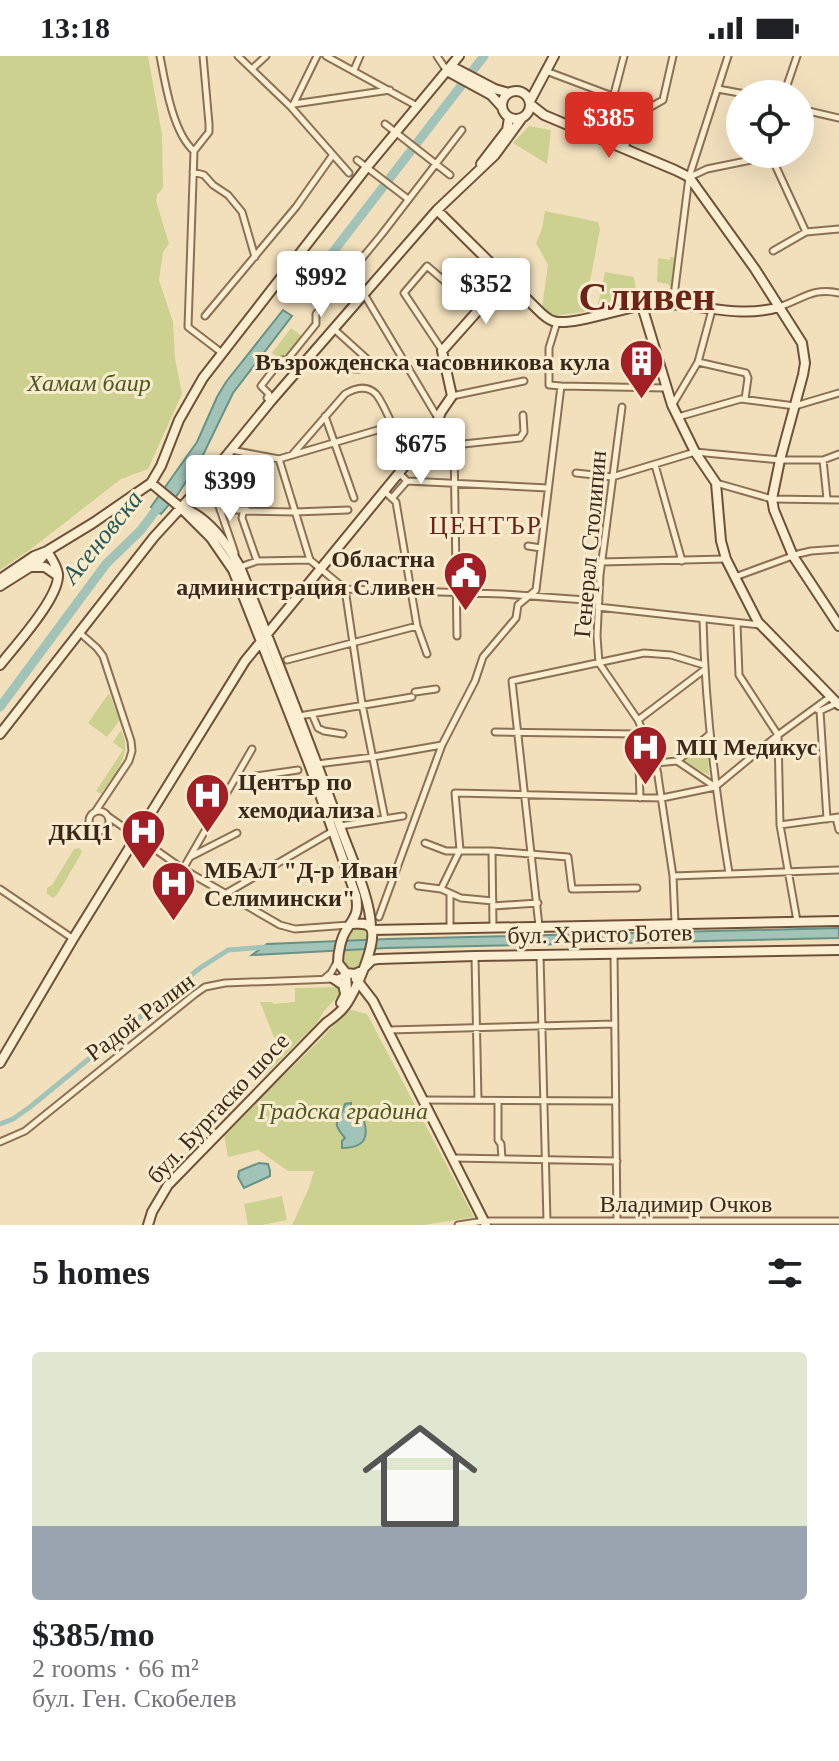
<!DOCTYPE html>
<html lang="en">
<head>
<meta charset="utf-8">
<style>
	:root { --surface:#fff; --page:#f2f2f2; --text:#202124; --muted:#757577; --line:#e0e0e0; --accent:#d93025 }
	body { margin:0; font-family:Georgia,serif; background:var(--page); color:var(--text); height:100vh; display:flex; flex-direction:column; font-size:30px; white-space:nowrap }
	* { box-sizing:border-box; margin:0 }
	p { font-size:26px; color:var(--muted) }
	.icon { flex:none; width:44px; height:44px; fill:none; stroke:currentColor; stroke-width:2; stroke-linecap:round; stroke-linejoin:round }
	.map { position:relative; height:1169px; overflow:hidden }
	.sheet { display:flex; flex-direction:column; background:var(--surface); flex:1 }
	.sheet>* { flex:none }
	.buttons { position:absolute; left:726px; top:24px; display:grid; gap:16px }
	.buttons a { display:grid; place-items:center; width:88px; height:88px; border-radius:50%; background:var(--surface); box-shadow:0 8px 32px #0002; font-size:40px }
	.price { position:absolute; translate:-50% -68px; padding:0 18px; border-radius:8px; background:#fff; color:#222; font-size:26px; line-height:52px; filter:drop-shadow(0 2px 4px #0008) }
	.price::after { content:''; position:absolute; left:50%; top:48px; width:24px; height:18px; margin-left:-12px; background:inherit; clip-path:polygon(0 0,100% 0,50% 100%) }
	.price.selected { background:var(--accent); color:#fff }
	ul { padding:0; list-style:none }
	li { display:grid; align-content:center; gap:16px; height:424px; padding:0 32px }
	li+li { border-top:2px solid var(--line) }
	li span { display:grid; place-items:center; height:248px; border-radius:8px; color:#555 }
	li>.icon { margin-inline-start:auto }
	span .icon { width:144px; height:144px; fill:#fffc; stroke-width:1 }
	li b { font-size:34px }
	h2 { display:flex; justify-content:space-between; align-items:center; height:96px; padding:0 32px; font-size:34px }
	.status { display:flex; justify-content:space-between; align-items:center; height:56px; padding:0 40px; background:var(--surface); direction:ltr }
	.status svg { height:22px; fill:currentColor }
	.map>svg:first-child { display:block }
	.green { fill:#ccd190 }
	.water { fill:#a1c3b8; stroke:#689286; stroke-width:2 }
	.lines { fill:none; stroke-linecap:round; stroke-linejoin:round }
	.canal { stroke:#a1c3b8; stroke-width:5 }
	.river { stroke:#a1c3b8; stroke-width:9 }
	.street-casing { stroke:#8c7055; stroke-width:9 }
	.secondary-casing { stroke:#6e5138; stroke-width:12 }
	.street { stroke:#fceed1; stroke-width:5 }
	.secondary { stroke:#fceed1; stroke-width:8 }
	.labels { text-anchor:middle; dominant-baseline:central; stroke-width:6; stroke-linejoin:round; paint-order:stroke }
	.poi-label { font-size:24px; font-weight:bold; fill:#3a281b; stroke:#f9ebce; text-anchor:end }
	.park-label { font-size:24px; font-style:italic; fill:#4c581f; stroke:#f9ebce }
	.street-label { font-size:24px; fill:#3a281b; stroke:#f9ebce }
	.neighbourhood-label { font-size:26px; letter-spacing:2px; fill:#6b2416; stroke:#f9ebce }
	.water-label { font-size:26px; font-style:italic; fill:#285b56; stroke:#f9ebce }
	.town-label { font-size:40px; font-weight:bold; fill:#6b2416; stroke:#f9ebce }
</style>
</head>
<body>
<div class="status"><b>13:18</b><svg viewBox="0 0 49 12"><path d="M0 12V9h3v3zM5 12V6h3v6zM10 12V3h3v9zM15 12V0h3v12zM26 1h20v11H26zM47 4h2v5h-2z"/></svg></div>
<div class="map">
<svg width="839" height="1169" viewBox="0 0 839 1169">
	<rect width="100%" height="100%" fill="#f2e0bd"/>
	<path class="green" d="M0 0H148L162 78 163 132 157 139 156 145 169 188 163 196 159 224 173 266 175 302 182 338 148 413 121 423 31 493 0 514Z
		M529 70 551 74 547 108 513 87Z
		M545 155 598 166 600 173 584 256 551 260 542 251 548 209 536 187 542 173Z
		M670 201 679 202 675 235 668 228 657 226 658 202 670 204Z
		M605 216 634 221 637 242 597 252Z
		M291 272 302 280 286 301 278 302 272 297Z
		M109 637 120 664 107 681 88 667Z
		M121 674C134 699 114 718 101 738L96 735 123 694 113 686Z
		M704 685H707L709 719 681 704Z
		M79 792 82 795 81 798 57 839 53 842 47 838V832L52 829 74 793Z
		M355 871 364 873 369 882 362 908 353 914 348 913 342 907C341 895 345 878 355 871Z
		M337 931 339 932 340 938 324 955 317 967 266 1018 252 1004 279 994 260 946H272L273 948 295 946V932Z
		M348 953 367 958 474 1161 424 1169H292L308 1134 314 1115H288L258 1094 228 1101 224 1078 323 981Z
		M282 1140 287 1164 262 1169H248L244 1148Z"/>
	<path class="water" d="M283 254 292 260 233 337 203 399 178 438 161 458 151 451 197 386 217 341 226 326Z
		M839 872V882L386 892 252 899 267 888 388 883Z
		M351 1047V1052L349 1059 354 1061 362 1059C370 1080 366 1092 342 1092V1085L345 1082C329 1063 340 1067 345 1048Z
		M259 1107 268 1108 270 1115V1120L244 1132 238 1121 239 1115Z"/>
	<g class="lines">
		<path class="canal" d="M0 1068 13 1063 30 1051 200 912 228 894 266 891"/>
		<path class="river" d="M326 205 484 0
			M0 651 106 508 141 474 162 446"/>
		<defs>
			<path id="street" d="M160 0C165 27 173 77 194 95
				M203 0 209 68V76L194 95 188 271 222 297
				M238 0 291 51 349 117
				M326 0 417 50
				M437 0 447 15
				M252 13 266 0
				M354 14 360 0
				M546 15 647 53 663 44 673 0
				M718 33 745 38
				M784 38 797 0
				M294 48 390 34
				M293 49 317 0
				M800 53 839 62
				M385 68 450 119
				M602 84 624 0
				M625 92 640 51
				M771 100 806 176
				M357 104 408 143
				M193 116 204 119 213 129 228 139 242 156 255 201
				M690 121 707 113 771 100
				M773 195 806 176 839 173
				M364 238 454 389
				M673 248 689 121 728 0
				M779 251C803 243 813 231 839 237
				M205 260 296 151 332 100
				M334 273 366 302 367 304 359 313H355
				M442 294 404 237 427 210 478 254
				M698 306 746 317 748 322 745 343
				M561 330 666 332
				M452 340 524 325
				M270 345 267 342 269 338 261 330 281 304H287L316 268V258L382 178 462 74
				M673 348 698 306 712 254
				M622 351 600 519 597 580 599 607 638 664 656 707 673 820 675 867
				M325 360 354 442
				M678 361 741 343 795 350 839 337
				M454 389 457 580
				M454 389 520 382 524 376 523 359
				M231 394 279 403 391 370
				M292 399 345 338C355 332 367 329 376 338 385 348 401 390 408 405
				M279 403 310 504 345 533 503 538 599 545
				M823 404 827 443
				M655 409 682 505
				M576 417 612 421 695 396 780 404H823L839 398
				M209 421 235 497
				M407 425 548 432
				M716 427 772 443 839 444
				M384 435 396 446 417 570 427 598
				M393 441 407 425 399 417
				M220 454H247
				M528 490 541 492
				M257 505 242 462 243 457 246 455 295 456 348 454
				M601 506 725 503
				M240 511 257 505 310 504
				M735 521 798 498 811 495 839 493
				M345 533 362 648 385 763
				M598 551 760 569
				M703 564C705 649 715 733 729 817
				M737 568 739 619 778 679 780 769 797 865
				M80 577 97 592 103 600 131 685 132 695 129 705 95 756
				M287 604 417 570
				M415 636 436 633
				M815 652 820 655 827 763
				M820 655 837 647
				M312 658 318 672 324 675 343 678
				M299 660 412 641
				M638 664 704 614
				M495 676 638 678
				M638 677 640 742
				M709 679 677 705 714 730
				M640 701 646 711 658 718
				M656 707 677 705
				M317 708 373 701 442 689
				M236 723 298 714
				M89 765a10 10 0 1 1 20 0a10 10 0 1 1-20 0Z
				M109 761 183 813 280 869 295 873 349 869
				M836 762 839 774
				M780 769 839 761
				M340 770 403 760
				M425 787 446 795H492L568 801 572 833 637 832
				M492 795 493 871
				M190 801 237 777
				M183 813 252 693
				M673 820 839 814
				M418 830 441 833 461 842 493 845
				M0 833 72 882
				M441 833 460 794 455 737 662 742 715 731 778 679 830 641
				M225 838 333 775
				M450 838V872
				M493 850 538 847
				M379 861 442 689 475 625 483 601 516 562 518 549 536 534 561 330 549 329V292L557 266
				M539 870 512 625 644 597 671 599 704 609
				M614 898 617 1165
				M540 899 547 1165
				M475 901 478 1044
				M324 923 331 917 337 906
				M389 974 615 968
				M422 1044 616 1045
				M498 1045V1084L501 1088 502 1103
				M0 1086 25 1075 195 938 205 931 225 927 334 923 341 921 345 917
				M453 1102 617 1105
				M458 1169 484 1165H839"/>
			<path id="secondary" d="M451 10 495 33 509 37
				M447 15 491 39 502 51
				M502 49a14 14 0 1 1 28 0a14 14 0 1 1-28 0Z
				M530 45 554 0
				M530 48 544 59 675 114 689 121 755 213 802 287 805 307 803 319 780 404 772 443 774 454 793 500 839 570
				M481 108 507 74 509 62
				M437 154 538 254C542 258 547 263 553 265 571 271 628 250 650 248 694 245 736 264 779 251
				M642 250 672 349 695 396 716 427 721 485 726 503 735 521 758 566 839 649
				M151 427 180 451 211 482 233 514 309 708 356 840C359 857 355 860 347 873 341 881 338 897 338 907L346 917 355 918 363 914
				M181 451C209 461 226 487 240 511 275 598 309 685 341 773 351 801 371 844 371 872
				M31 511H45L58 520
				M0 523 34 500 47 495 93 467 151 427 161 410 179 364 203 322 367 111 459 0
				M0 530 38 506 45 498
				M0 609C15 590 60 541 58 518 57 510 52 503 47 495
				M0 678 154 481 209 421 271 345 437 154 495 99 522 62
				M372 874 839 865
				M365 911 372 904 378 903 475 900 839 894
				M334 923 343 929 345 937
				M356 923 373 945 486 1169
				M341 947 347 935 346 917
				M0 1007 73 883 245 605 399 417 436 369 441 356 452 340 442 295 506 223
				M148 1169 152 1156 168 1129 326 967C333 962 340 957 345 950 354 939 380 882 370 871 365 866 357 868 351 868"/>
		</defs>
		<use href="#street" class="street-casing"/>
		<use href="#secondary" class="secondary-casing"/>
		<use href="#street" class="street"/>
		<use href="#secondary" class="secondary"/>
	</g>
	<defs>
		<symbol id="building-pin" viewBox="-11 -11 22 30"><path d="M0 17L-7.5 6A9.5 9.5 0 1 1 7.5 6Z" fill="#a11f25" stroke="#f9ebce"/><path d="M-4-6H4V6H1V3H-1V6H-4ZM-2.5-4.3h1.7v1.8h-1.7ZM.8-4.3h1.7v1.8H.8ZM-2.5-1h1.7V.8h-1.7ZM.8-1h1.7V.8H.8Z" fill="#fff"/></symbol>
		<symbol id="civic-pin" viewBox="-11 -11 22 30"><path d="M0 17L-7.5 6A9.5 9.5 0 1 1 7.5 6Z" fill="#a11f25" stroke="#f9ebce"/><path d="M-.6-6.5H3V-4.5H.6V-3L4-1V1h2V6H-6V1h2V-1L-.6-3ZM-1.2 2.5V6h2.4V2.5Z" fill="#fff"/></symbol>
		<symbol id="hospital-pin" viewBox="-11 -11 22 30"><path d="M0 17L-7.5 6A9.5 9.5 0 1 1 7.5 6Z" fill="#a11f25" stroke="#f9ebce"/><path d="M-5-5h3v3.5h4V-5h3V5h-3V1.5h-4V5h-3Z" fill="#fff"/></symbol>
	</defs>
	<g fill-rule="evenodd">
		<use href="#building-pin" x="616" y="280" width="51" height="69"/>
		<use href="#civic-pin" x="440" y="492" width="51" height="69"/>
		<use href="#hospital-pin" x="620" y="666" width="51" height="69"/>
		<use href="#hospital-pin" x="182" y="714" width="51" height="69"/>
		<use href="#hospital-pin" x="118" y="750" width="51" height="69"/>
		<use href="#hospital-pin" x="148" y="802" width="51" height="69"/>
	</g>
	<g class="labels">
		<g class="poi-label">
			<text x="610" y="306">Възрожденска часовникова кула</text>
			<text x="435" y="503">Областна<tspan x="435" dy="28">администрация Сливен</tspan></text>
			<text x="676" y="691" text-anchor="start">МЦ Медикус</text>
			<text x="238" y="726" text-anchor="start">Център по<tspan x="238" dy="28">хемодиализа</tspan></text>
			<text x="113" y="776">ДКЦ1</text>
			<text x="204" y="814" text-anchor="start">МБАЛ "Д-р Иван<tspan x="204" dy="28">Селимински"</tspan></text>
		</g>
		<g class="park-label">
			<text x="89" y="327">Хамам баир</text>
			<text x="343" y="1055">Градска градина</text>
		</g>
		<g class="street-label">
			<text transform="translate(590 488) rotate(-85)">Генерал Столипин</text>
			<text transform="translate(600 878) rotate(-1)">бул. Христо Ботев</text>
			<text transform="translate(140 961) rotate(-37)">Радой Ралин</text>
			<text transform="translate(218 1052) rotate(-47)">бул. Бургаско шосе</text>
			<text x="686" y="1148">Владимир Очков</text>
		</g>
		<g class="neighbourhood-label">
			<text x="486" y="469">ЦЕНТЪР</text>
		</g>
		<g class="water-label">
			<text transform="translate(102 481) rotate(-51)">Асеновска</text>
		</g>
		<g class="town-label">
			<text x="647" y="240">Сливен</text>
		</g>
	</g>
</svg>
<div class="buttons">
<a><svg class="icon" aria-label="locate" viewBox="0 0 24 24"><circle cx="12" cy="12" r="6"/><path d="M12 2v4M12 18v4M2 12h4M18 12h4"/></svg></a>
</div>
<b class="price selected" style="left:609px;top:104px">$385</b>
<b class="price" style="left:321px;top:263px">$992</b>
<b class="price" style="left:486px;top:270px">$352</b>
<b class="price" style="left:421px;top:430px">$675</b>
<b class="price" style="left:230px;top:467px">$399</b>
</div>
<section class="sheet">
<h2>5 homes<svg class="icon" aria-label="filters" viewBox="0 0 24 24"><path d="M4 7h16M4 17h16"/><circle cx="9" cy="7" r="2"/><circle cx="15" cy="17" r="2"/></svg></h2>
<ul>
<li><span style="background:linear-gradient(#dfe7d0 70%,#9aa5b1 0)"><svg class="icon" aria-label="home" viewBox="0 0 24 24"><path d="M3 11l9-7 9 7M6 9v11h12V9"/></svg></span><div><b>$385/mo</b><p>2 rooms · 66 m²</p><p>бул. Ген. Скобелев</p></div></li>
</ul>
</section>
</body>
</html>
